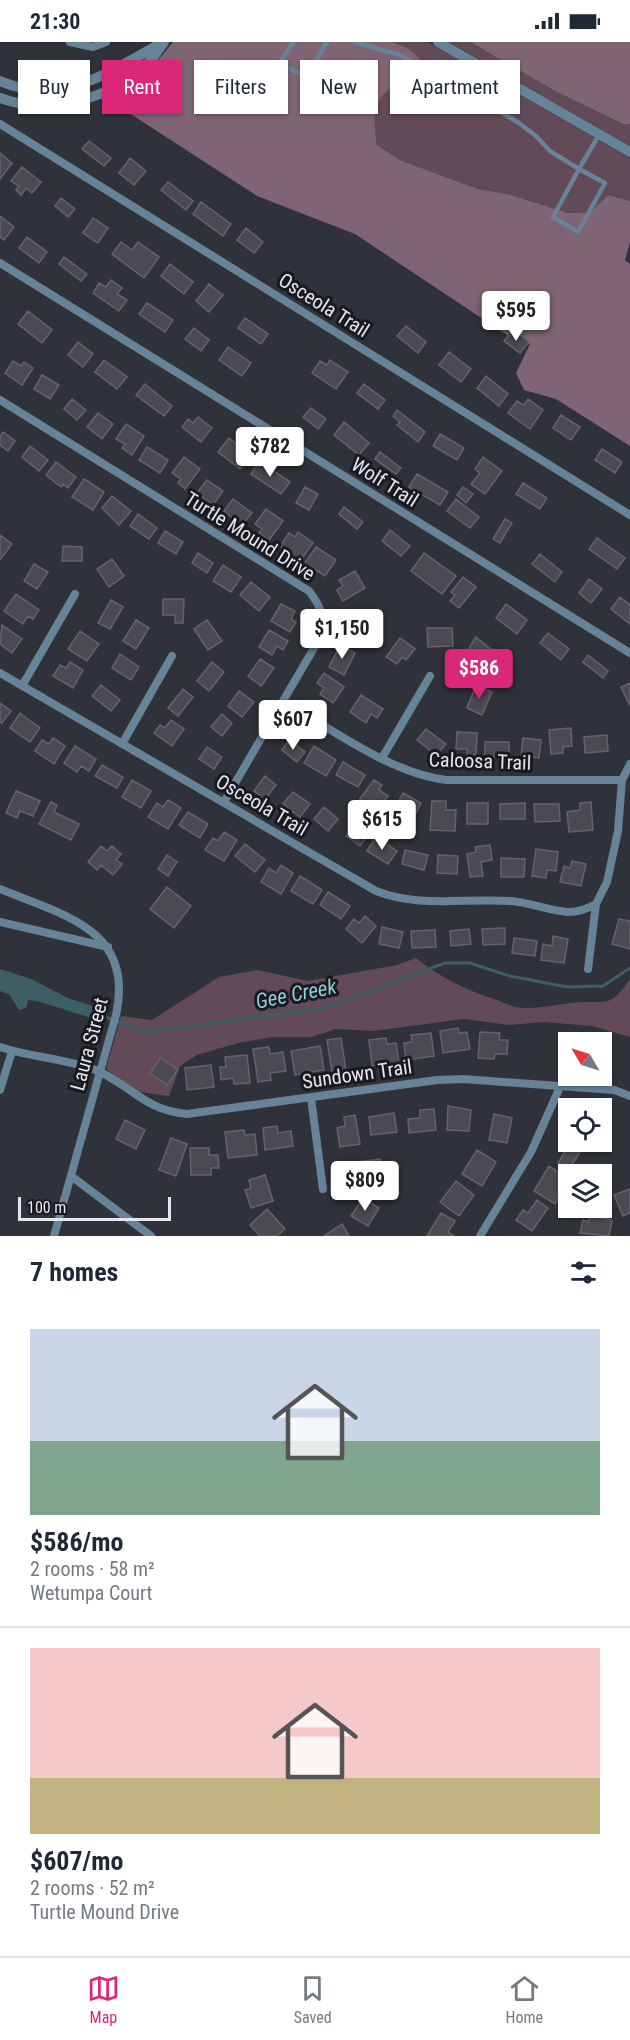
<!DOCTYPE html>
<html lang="en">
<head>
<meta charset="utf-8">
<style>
	:root { --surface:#fff; --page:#f2f2f3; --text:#1f2937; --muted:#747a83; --line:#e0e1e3; --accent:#db2777 }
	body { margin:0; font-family:"Roboto Condensed",sans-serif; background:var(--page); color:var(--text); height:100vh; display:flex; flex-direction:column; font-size:22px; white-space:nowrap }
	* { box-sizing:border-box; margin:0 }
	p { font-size:20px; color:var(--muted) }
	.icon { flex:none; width:33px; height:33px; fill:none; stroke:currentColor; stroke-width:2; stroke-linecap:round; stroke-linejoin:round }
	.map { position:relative; height:1194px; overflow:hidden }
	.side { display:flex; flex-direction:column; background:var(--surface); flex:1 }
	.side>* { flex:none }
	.banner { position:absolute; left:18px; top:18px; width:594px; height:54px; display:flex; gap:12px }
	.needle { width:39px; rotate:308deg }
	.tools { position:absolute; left:558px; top:990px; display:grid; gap:12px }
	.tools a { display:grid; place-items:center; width:54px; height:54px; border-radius:0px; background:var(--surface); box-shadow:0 2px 4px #0004; font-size:30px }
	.scale { position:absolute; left:18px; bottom:15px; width:153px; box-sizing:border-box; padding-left:6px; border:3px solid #e5e6ec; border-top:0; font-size:16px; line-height:21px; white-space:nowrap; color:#e5e6ec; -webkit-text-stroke:4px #191a1e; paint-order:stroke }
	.price { position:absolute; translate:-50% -51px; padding:0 14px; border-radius:6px; background:#fff; color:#222; font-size:20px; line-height:39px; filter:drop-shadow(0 2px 3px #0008) }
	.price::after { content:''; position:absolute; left:50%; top:36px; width:18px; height:14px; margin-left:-9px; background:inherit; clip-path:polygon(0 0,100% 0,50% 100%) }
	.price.selected { background:var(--accent); color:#fff }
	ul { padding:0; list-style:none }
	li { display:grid; align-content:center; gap:12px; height:318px; padding:0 30px }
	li+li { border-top:2px solid var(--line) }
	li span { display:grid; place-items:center; height:186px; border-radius:0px; color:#555 }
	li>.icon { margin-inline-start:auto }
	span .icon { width:108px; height:108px; fill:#fffc; stroke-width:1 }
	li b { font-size:26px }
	h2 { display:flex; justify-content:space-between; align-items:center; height:72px; padding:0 30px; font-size:26px }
	.tag { padding:0 21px; border-radius:0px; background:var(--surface); box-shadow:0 2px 4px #0004; font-size:21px; line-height:54px }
	.tag.selected { background:var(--accent); color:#fff }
	.status { display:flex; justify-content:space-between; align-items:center; height:42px; padding:0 30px; background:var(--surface); direction:ltr }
	.status svg { height:16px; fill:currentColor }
	.tab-bar { display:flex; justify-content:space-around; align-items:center; height:84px; border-top:2px solid var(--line); background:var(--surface); font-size:16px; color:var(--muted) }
	.tab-bar a { display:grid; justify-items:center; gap:3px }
	.tab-bar .selected { color:var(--accent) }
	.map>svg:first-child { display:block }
	.green { fill:#624a57 }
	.forest { fill:#7f6473 }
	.water { fill:#3b5f63 }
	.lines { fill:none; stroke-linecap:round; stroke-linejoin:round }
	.stream { stroke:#3b5f63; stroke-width:3 }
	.building { fill:#4d4950; stroke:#66626a; stroke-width:1.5 }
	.service { stroke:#678398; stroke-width:4.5 }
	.minor { stroke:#678398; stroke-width:8 }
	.tertiary { stroke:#678398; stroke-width:10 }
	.labels { text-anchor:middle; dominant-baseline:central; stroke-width:6; stroke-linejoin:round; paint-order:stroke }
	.street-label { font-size:20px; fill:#e5e6ec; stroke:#191a1e }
	.water-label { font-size:21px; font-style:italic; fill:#8ad1da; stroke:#191a1e }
</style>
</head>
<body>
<div class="status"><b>21:30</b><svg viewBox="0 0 49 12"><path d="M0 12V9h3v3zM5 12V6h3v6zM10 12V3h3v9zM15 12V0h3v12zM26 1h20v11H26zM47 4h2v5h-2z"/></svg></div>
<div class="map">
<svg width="630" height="1194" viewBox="0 0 630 1194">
	<rect width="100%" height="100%" fill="#30323a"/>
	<path class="green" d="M392 0H428L630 116V159L608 153 590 170 568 171 508 152 478 147 400 118 377 103C370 63 375 53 410 33L408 6Z
		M449 0H470L555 49 625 83 630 82V104Z
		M416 916C443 937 462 946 494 957 501 959 508 963 515 965 534 968 552 963 571 961 605 957 609 969 630 937V995L592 984 544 980 509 983 464 977 373 989 336 987 311 995H273L238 1001 197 1013 180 1024 169 1054 140 1050 106 1027 121 974 152 978 219 935 257 928 308 939 397 923Z"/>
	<path class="forest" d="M173 0H392L408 6 422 19C391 56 367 42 377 103L400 118 478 147 508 152 568 171 590 170 608 153 630 159V200L625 218 630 222V404L556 357 524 348 516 331 530 302 516 299 355 192 257 154 106 56 151 27Z
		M470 0H630V82L625 83 555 49Z"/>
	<path class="water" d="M0 927 31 937 68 956 107 969 104 980 37 959 28 958 26 966 19 968 9 952 0 949Z"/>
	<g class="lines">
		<path class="stream" d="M103 974 145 990 324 966 445 921H470L510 934 567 945 603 944 630 926"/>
	</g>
	<path class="building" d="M89 99 111 116 104 124 82 107Z
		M0 111 12 121 0 137Z
		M130 116 146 129 134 143 119 131Z
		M22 125 41 140 32 151 26 146 21 153 16 148 19 144 11 139Z
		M168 140 193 159 186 168 161 148Z
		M61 156 75 167 68 175 55 164Z
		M201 160 231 182 223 194 193 172Z
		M0 174 14 185 4 198 0 195Z
		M93 176 108 186 98 201 83 191Z
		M246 186 263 200 254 211 237 198Z
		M27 195 47 210 39 221 19 206Z
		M121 200 132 208 138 200 159 215 144 236 112 212Z
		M64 215 87 232 81 239 59 222Z
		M170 222 193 240 184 252 161 234Z
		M111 238 122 246 117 252 127 258 119 269 93 251 99 241 106 245Z
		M209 242 223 253 209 270 196 259Z
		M147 261 173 278 165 290 139 272Z
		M28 269 52 288 42 301 18 282Z
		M245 276 268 292 261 302 238 286Z
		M406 284 426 300 418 311 397 294Z
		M194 286 209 298 201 309 185 297Z
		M513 288 529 300 520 311 504 299Z
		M78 300 93 312 83 325 68 313Z
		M228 305 251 321 242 334 219 318Z
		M449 310 471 327 461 340 439 323Z
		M104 318 127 335 117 347 95 330Z
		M330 318 348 330 336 347 312 331 320 319 327 323Z
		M13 319 21 324 24 320 33 326 22 343 5 331Z
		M42 333 59 343 50 357 34 347Z
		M486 334 508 352 499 364 477 346Z
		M145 342 172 364 164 374 136 353Z
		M364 342 385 358 378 367 357 351Z
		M72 357 86 368 77 378 64 367Z
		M528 357 543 368 530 387 508 371 517 359 524 363Z
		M311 366 326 377 318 387 303 375Z
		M397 368 425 390 418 400 397 383 400 380 393 374Z
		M98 371 113 382 102 397 87 385Z
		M561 373 580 385 571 398 553 386Z
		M198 375 212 386 201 400 182 385 188 377 193 381Z
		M344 380 369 401 359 413 334 393Z
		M126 382 144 394 132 413 122 406 125 402 116 397Z
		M3 390 15 399 8 409 0 403V395Z
		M440 392 464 406 457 418 433 404Z
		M229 396 250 413 240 427 218 410Z
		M30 404 48 418 39 429 22 415Z
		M147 405 168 418 160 431 139 418Z
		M602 407 622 420 615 431 595 418Z
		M380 410 401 426 396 432 375 417Z
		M184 415 200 427 185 447 178 441 181 437 172 431Z
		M483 415 502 429 485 452 471 442 480 431 475 427Z
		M259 419 290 440 281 452 251 432Z
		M56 420 76 435 68 446 63 442 61 445 46 433Z
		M417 432 448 450 440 463 409 445Z
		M84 437 104 450 93 468 72 455Z
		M207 438 223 449 213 463 197 451Z
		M523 441 547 456 540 467 516 452Z
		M305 445 318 452 309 468 296 461Z
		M463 445 473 452 466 461 457 453Z
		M112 454 131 469 119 483 102 466Z
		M233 457 252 471 242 483 224 469Z
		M456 457 479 475 470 486 447 469Z
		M344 465 363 480 357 487 339 472Z
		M266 467 283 479 269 498 259 491 262 487 255 482Z
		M138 472 157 486 149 497 130 484Z
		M505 477 512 481 500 501 493 497Z
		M390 488 410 504 401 514 382 499Z
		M165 489 183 500 176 512 158 501Z
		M298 490 313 501 300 519 280 504 289 491 295 495Z
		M0 493 12 502 0 518Z
		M597 496 625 516 617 527 589 507Z
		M63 504 82 505V519H62Z
		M316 505 336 518 325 534 305 521Z
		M198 511 213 521 207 531 192 521Z
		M424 511 456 534 442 552 411 529Z
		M540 512 562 530 555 540 532 522Z
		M112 517 124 534 109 545 97 527Z
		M34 522 48 530 37 547 24 539Z
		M223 523 241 535 231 550 213 539Z
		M355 529 365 546 343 559 337 548 343 544 339 538Z
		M463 535 476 545 459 566 450 559 455 553 451 550Z
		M589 537 602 547 591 561 579 551Z
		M251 540 270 555 259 569 240 553Z
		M16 552 39 568 33 577 28 574 23 582 4 569Z
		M620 555 630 563V582L611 567Z
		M163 557H184L183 581H175V573H163Z
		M111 558 123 565 110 587 98 581Z
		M281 562 295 569 291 577 296 580 290 590 271 579Z
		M506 562 527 578 517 592 496 576Z
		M354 574H372V598L345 597V582H354Z
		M136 578 149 586 136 607 123 599Z
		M207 578 222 599 208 608 194 587Z
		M2 583 22 597 12 611 0 602Z
		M427 586H452L453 604 428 605Z
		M269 588 288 599 283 608 277 604 272 613 259 605Z
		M80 589 99 602 87 619 68 607Z
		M548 591 569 607 561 618 540 601Z
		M476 595 494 610 481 631 469 623 473 616 466 611Z
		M400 596 415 607 406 618 402 615 397 622 386 615Z
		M340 603 355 611 344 633 329 625Z
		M120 612 139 625 131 638 112 626Z
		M588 613 608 629 603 636 583 620Z
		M260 617 274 626 261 644 248 634Z
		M70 620 83 628 73 646 53 634 60 623 66 626Z
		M212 620 224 630 209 649 197 639Z
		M324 631 344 645 333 661 320 652 324 646 317 641Z
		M630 641V664L621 645Z
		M101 643 120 658 111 669 92 654Z
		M476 643 492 650 482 673 467 666Z
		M183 647 193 655 178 674 168 666Z
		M239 649 254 660 242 675 228 664Z
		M361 653 383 667 377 676 371 672 366 681 350 670Z
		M0 661 11 669 2 681 0 680Z
		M20 671 40 686 30 700 10 686Z
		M222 672 232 681 222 694 211 685Z
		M171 678 184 687 172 704 154 691 160 683 165 686Z
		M571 686 572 704 563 705V711L551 712 549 688Z
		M426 687 446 702 436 713 417 698Z
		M457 690 477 691 476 713H467V707H456Z
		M607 693 608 709 585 711 584 695Z
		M53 696 65 704 54 722 35 709 42 698 49 702Z
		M523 696 541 698 539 716 521 714Z
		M289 698 305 710 297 720 282 708Z
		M485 700H509V715H485Z
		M75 704 96 717 89 729 81 724 77 730 64 721Z
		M314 704 336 718 326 734 304 721Z
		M207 705 222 715 214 727 199 717Z
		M343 720 365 733 358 745 336 733Z
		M102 723 123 735 117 746 95 734Z
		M265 734 276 743 265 757 254 749Z
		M132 738 151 749 141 766 122 755Z
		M374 738 382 743 379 748 388 754 376 770 359 758Z
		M16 749 40 759 33 774 20 769 17 776 6 771Z
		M293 750 310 762 300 775 283 762Z
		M403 751 421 761 413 777 394 768Z
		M168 758 181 766 168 787 148 775 157 761 163 765Z
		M432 759H446V768H456L455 789 430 788Z
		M51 760 57 763 54 770 79 782 71 798 39 782Z
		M591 760 593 788 569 790 567 770 580 768V761Z
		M467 761H488V782H467Z
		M525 761V777H500V762Z
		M534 762H559L560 779 535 780Z
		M324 765 338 777 328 789 314 777Z
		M188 770 208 782 200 796 179 783Z
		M354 783 368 793 360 804 346 794Z
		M224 790 237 798 224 819 205 808 213 796 218 799Z
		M376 795 397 809 388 822 367 809Z
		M245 802 265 818 255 830 235 814Z
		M490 803 492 818 481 820 483 834 470 835 467 812 476 810 475 805Z
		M101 804 107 809 112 804 121 812 116 818 122 822 113 833 101 823 97 828 88 820Z
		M536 807 558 810 556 829 547 828 546 836 532 834Z
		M405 808 428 813 424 828 402 822Z
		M167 813 177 820 168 834 158 827Z
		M438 813 458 814 457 832 437 831Z
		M501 816 525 817 524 835H501Z
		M572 819 586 822 581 844 560 840 564 824 570 826Z
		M281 823 293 831 281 852 261 840 269 826 276 831Z
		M300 834 322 848 313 862 291 849Z
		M167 845 191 864 174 886 150 867Z
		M328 850 350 864 341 877 320 863Z
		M365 874 376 884 362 901 346 887 354 877 359 881Z
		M619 877 630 879V907L612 902Z
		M382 885 403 890 399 906 379 902Z
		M505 886V902L483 903 482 887Z
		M469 887 471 902 451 904 450 889Z
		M435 888 436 905 412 906 411 889Z
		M553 894 568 897 564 921 541 918 543 902 552 904Z
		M514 896 537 899 535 914 512 911Z
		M458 986 459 991 467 990 470 1007 443 1011 440 989Z
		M480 990 500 991 499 998H508L507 1012H495L494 1017 478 1016Z
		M431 991 434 1014 406 1018 404 1001 412 1000 411 993Z
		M341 996 346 1028 332 1030 327 998Z
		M386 996 387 1002 396 1001 399 1021 372 1024 369 998Z
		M320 1004 324 1028 295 1033 291 1009Z
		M269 1005 270 1012 283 1010 286 1029 270 1031 271 1038 258 1040 253 1007Z
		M247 1013 250 1041 234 1042 233 1036 221 1038 220 1025H226L225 1015Z
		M161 1016 178 1028 167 1043 150 1031Z
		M211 1023 214 1045 187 1048 185 1026Z
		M448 1064 471 1068 469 1089 447 1088Z
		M434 1067 436 1088 409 1091 408 1077 420 1076V1068Z
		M394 1071 397 1090 371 1093 369 1075Z
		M494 1072 512 1076 507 1101 489 1098Z
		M355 1073 360 1102 340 1105 337 1086 345 1084 344 1075Z
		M125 1078 145 1088 136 1107 116 1097Z
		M277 1084 278 1091 291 1089 293 1104 265 1108 263 1086Z
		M244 1088 245 1093 255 1092 257 1113 228 1116 225 1090Z
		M566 1094 568 1100 583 1105 569 1128 558 1121 566 1108 560 1104Z
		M171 1096 187 1102 176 1134 159 1128Z
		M190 1106H209V1113H218L219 1126H211V1133H191Z
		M477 1108 496 1120 482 1144 462 1132Z
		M380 1117 382 1131 375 1132 377 1146 359 1148 358 1133 350 1134 348 1121Z
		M549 1124 564 1134 560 1140 566 1144 555 1162 534 1149Z
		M265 1133 273 1159 251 1166 245 1148 251 1146 249 1138Z
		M456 1139 474 1153 459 1174 440 1160Z
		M630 1147V1171L623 1174 614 1153Z
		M363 1156 379 1166 368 1184 351 1174Z
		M537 1158 548 1166 532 1189 516 1178 523 1168 528 1171Z
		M267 1167 285 1187 277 1194H260L250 1183Z
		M441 1171 455 1179 448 1190 454 1194H427Z
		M590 1173 612 1178 609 1194 580 1191 583 1178 589 1180Z
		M342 1182 349 1194H324Z"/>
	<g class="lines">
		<path class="service" d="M293 0 280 21 306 35 327 0
			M355 0 400 13 464 48 519 81 536 94 550 109 579 127 599 93
			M579 127 605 141 578 190 553 175Z"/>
		<path class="minor" d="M70 0 93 5 106 0
			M0 82 630 473
			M0 221 630 611
			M0 358 309 549C321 564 324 574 321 594L224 760
			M0 631 376 849C419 866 464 856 509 859 530 860 549 869 569 870 579 870 587 867 596 862
			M22 644 75 552
			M283 659C332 687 390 731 446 738H622
			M122 702 172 614
			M382 716 430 634
			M0 847C63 873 135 887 116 973L54 1194
			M0 880 108 905
			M588 927 596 862 607 840 618 789 622 738 630 722
			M0 1005C30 1015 74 1018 100 1030 134 1046 145 1068 187 1072L437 1038 463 1037 614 1048 630 1054
			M0 1048 12 1009
			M311 1056 323 1147
			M71 1134 151 1194
			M480 1194 531 1110 561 1043"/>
		<path class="tertiary" d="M438 0 630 110
			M0 39C61 65 109 30 160 2
			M0 56C47 74 112 57 147 22 154 16 159 7 164 0"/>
	</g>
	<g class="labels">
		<g class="street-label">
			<text transform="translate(324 263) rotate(32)">Osceola Trail</text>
			<text transform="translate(385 440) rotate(32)">Wolf Trail</text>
			<text transform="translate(250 494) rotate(32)">Turtle Mound Drive</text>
			<text transform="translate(480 719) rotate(2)">Caloosa Trail</text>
			<text transform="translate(262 763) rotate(30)">Osceola Trail</text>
			<text transform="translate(89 1002) rotate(-75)">Laura Street</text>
			<text transform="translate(357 1032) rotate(-8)">Sundown Trail</text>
		</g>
		<g class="water-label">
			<text transform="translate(296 952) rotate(-11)">Gee Creek</text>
		</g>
	</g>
</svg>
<div class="tools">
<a><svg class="needle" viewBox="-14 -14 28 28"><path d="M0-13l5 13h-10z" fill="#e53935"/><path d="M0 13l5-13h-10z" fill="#747a83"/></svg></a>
<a><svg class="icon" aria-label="locate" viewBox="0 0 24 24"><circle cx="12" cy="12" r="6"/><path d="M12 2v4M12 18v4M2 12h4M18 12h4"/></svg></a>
<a><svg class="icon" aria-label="layers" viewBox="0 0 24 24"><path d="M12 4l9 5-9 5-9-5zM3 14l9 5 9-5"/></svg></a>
</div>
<div class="scale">100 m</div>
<b class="price" style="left:516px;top:300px">$595</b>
<b class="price" style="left:270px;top:436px">$782</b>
<b class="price" style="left:342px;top:618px">$1,150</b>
<b class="price selected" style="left:479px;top:658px">$586</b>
<b class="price" style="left:293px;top:709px">$607</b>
<b class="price" style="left:382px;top:809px">$615</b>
<b class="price" style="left:365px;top:1170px">$809</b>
<div class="banner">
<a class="tag">Buy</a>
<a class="tag selected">Rent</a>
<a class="tag">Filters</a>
<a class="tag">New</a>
<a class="tag">Apartment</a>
</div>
</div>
<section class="side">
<h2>7 homes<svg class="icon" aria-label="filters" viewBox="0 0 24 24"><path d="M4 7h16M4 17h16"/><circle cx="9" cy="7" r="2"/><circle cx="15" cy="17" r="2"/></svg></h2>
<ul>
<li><span style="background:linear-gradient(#c9d6e8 60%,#7fa58c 0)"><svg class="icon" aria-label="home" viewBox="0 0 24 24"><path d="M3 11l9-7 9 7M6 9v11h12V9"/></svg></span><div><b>$586/mo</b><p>2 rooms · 58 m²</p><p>Wetumpa Court</p></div></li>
<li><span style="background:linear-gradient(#f6c9c9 70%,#c2b280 0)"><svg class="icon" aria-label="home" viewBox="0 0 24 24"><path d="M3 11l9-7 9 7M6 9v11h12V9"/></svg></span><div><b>$607/mo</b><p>2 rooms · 52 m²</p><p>Turtle Mound Drive</p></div></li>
</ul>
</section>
<nav class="tab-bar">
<a class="selected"><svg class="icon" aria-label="map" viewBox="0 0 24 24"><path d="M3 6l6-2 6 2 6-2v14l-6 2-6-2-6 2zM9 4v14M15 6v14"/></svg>Map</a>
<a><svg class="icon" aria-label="saved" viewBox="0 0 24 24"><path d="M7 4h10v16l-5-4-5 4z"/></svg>Saved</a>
<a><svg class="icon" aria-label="home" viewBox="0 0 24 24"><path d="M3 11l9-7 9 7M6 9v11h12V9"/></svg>Home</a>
</nav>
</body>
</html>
